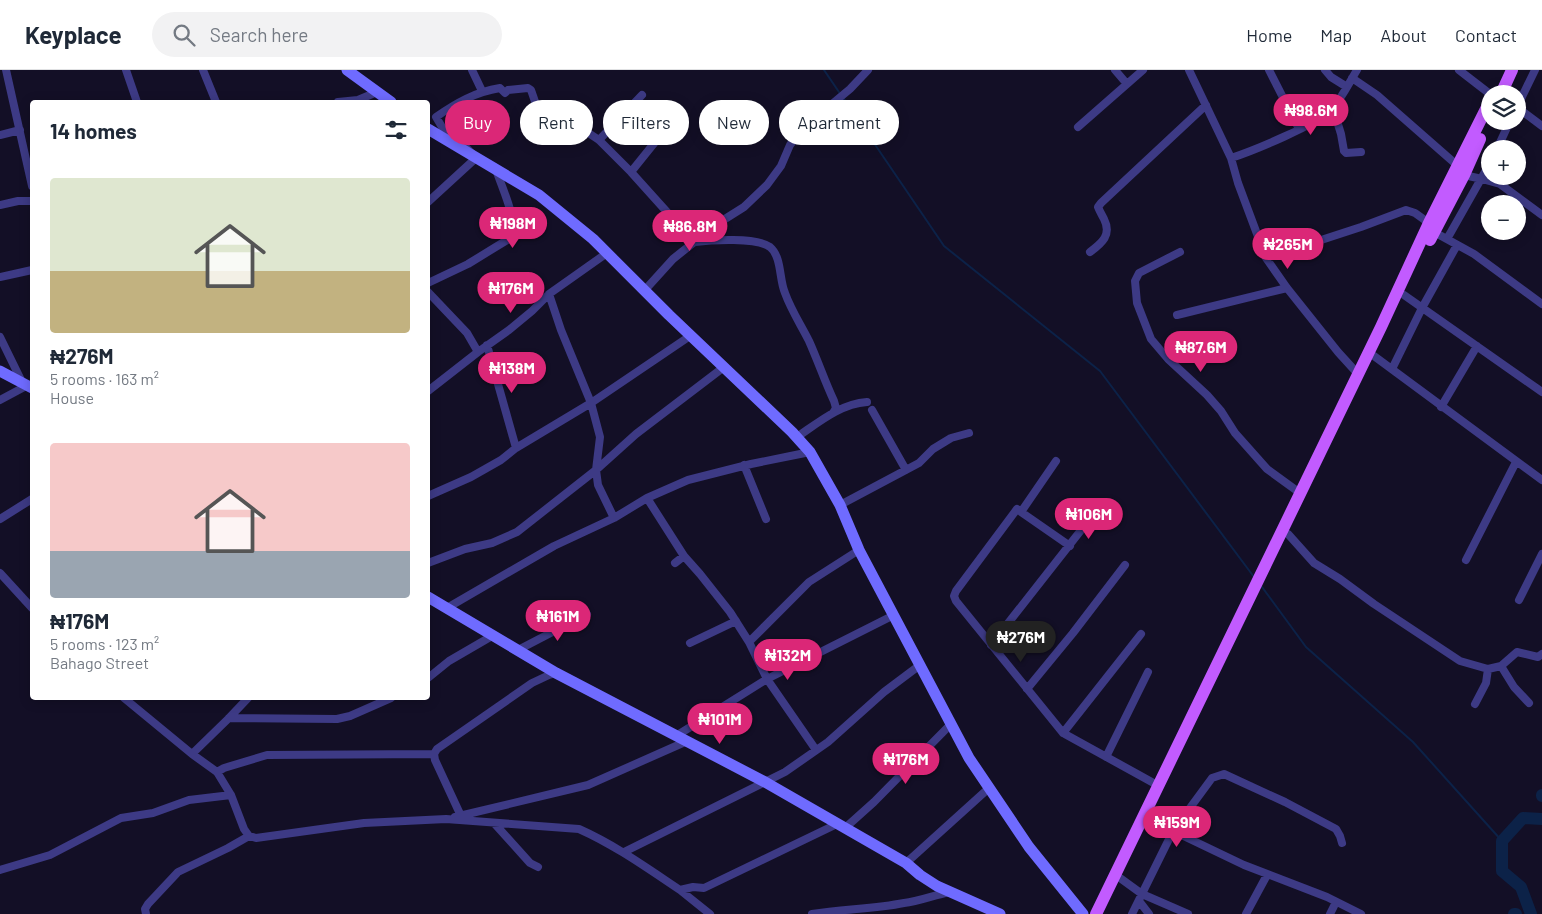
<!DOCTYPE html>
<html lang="en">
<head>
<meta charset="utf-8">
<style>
	:root { --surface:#fff; --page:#f2f2f3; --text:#1f2937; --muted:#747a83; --line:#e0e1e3; --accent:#db2777 }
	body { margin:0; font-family:Barlow,sans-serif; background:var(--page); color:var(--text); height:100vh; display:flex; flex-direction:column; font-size:19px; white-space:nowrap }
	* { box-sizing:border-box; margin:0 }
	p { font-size:16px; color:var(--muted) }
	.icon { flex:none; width:28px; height:28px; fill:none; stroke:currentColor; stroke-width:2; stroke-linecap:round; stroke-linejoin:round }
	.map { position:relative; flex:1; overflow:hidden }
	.details { position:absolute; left:30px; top:30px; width:400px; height:600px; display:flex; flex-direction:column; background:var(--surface); border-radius:5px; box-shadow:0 2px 12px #0003 }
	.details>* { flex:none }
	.banner { position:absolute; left:445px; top:30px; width:475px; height:45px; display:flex; gap:10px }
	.controls { position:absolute; left:1481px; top:15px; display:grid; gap:10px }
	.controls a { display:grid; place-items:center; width:45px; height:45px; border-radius:50%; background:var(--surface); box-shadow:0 2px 12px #0003; font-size:25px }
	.price { position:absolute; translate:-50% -42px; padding:0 11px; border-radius:18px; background:var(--accent); color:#fff; font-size:16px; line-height:32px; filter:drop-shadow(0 1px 2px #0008) }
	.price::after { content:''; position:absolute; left:50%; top:30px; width:15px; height:11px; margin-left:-8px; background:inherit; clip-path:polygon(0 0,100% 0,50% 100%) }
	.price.on { background:#222; color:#fff }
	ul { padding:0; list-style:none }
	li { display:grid; align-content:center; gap:10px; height:265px; padding:0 20px }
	li span { display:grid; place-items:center; height:155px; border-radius:5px; color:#555 }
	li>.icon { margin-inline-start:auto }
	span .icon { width:90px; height:90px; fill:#fffc; stroke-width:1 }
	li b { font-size:21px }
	h2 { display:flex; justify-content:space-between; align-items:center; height:60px; padding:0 20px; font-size:21px }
	.tag { padding:0 18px; border-radius:22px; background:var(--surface); box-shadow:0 2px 12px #0003; font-size:18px; line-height:45px }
	.tag.on { background:var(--accent); color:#fff }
	header { display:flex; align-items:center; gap:30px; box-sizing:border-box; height:70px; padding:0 25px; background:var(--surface); border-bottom:1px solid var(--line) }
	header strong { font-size:24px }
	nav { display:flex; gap:28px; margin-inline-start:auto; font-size:18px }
	.search { width:350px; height:45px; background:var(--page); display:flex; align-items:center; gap:12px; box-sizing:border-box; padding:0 18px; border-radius:28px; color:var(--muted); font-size:19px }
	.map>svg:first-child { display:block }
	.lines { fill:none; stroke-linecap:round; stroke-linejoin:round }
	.stream { stroke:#0c2248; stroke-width:2 }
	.river { stroke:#0c2248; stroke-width:12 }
	.street { stroke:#3d3a85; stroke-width:8 }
	.secondary { stroke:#6f6bff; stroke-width:11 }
	.primary { stroke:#c25bff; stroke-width:12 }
</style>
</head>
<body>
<header>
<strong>Keyplace</strong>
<div class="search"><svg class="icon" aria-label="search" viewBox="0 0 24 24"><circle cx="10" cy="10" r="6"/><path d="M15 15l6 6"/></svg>Search here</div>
<nav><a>Home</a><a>Map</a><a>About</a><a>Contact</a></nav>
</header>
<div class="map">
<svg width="1542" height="844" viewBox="0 0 1542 844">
	<rect width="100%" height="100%" fill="#130f26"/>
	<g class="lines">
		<path class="stream" d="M824 0 841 25
			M844 29 944 176 1100 301 1254 507
			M1262 517 1306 577 1413 672 1502 771"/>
		<path class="river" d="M1542 725V726
			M1514 844H1516
			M1531 844 1521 817 1502 801V771L1523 748 1542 749"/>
		<path class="street" d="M6 0 32 116
			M126 0 137 32
			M203 0 216 32
			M472 0 482 21
			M1115 0 1127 14
			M1189 0 1231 88 1238 113 1266 188 1287 218 1338 282 1358 304
			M1269 0 1299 59
			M1325 0 1331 7 1347 17
			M1459 0 1490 24
			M1352 8 1377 25 1458 96
			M338 32 358 30 377 22
			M1518 35 1535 0
			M1333 38 1341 64 1344 81 1346 83 1361 82
			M1518 38 1542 56
			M1078 57 1143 0
			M0 65 20 60
			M599 70 642 25
			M1497 79 1510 51
			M1231 88C1252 81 1319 54 1332 39 1342 28 1349 13 1357 0
			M631 102 672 51
			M1464 105 1482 109 1500 114 1542 145
			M428 132 476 88 460 71 445 62 436 47C456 33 475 22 500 18L505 23 508 20 528 18 531 20 539 43 558 52 584 60 599 70 631 102 694 172C711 170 757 167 770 177 782 187 779 210 785 223 791 240 801 255 809 271 818 291 825 312 834 331L836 338 833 343
			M0 135 18 131H32
			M1434 162 1474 184 1542 234
			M1447 169 1490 93
			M1090 182C1102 173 1112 165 1104 149 1102 145 1100 142 1098 137L1101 133 1206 35
			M1180 182 1139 203 1135 211 1137 233 1151 269 1168 289 1207 325 1221 341 1235 363 1267 399 1300 423
			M1266 188 1361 157 1406 140 1415 143 1429 153
			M0 207 32 200
			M428 213 468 194 512 167C518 150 501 116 496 99
			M644 221 673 189 717 154 744 137 767 115 781 96 790 75 802 59 850 19 868 0
			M428 222 467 263 478 282
			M549 224 561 260 591 333 600 367 596 400 598 415 614 448
			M1404 225 1542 322
			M1177 245 1287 218
			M0 267 22 312
			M487 275 516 378
			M1374 286 1542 410
			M1392 299 1422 238 1457 175
			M428 321 478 282 509 260 532 241 549 224 607 183
			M0 330 28 315
			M1441 337 1477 276
			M872 340 906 400
			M797 367C819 352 840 334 867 332
			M1056 391 1021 442 1070 476
			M744 395 766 449
			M428 426 471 407 501 390 516 378 591 333 690 266
			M647 428 684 486 700 504 730 542 749 572 767 609 816 680
			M840 435 919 393 933 379 951 368 969 363
			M1017 439 956 521 954 526 956 531 1063 663 1159 716
			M0 449 32 429
			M1288 464 1314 493 1340 509 1374 534 1460 591 1488 599 1501 596 1514 617 1529 633
			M1466 490 1516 392
			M428 493 465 479 492 473 517 462 596 400 636 364 724 297
			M675 493 684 486
			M0 503 32 538
			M1519 530 1542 484
			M447 538 554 476 614 448 647 428 688 410 751 394 810 382
			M749 572 809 512 859 480
			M690 573 736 551
			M991 575 1089 450
			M518 580 587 544
			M1501 596 1517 582 1538 587 1542 584
			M428 608 449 591 492 566
			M1027 619 1073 563 1125 495
			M124 628 192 684 217 702 231 725 244 759 249 766 256 768 364 753 446 749 579 759C615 775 647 798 680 820L693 817 704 818 837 754
			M1475 634 1486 613 1488 599
			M229 648 337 649 350 646 391 628
			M1063 663 1141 564
			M676 666 767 609 894 545
			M192 684 229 648 248 628
			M1106 687 1148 602
			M217 702 224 698 267 685 434 684
			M461 746 435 690 434 684 437 679 532 613 549 605 556 603
			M1151 746 1173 761 1244 795 1327 827 1361 844
			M455 747 588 715 685 672
			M494 753 530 793 538 797
			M845 758 874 732 951 654
			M624 782 785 702 828 672 884 622 920 595
			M906 793 989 718
			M0 800 50 785 121 748 153 743 189 730 231 725
			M1120 808 1142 824 1188 844
			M680 820 710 844
			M1139 831 1149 844
			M146 844 145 839 148 834 178 802 228 778 249 766
			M812 844C842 839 874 839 904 833 920 831 934 825 950 822
			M1132 844 1173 761 1212 708 1224 704 1285 732 1336 759 1340 766 1342 773
			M1246 844 1267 805
			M1330 844 1336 832"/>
		<path class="secondary" d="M347 0 391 32
			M428 59 539 125 593 169 669 245 792 362 810 382 840 435 859 480 969 688 1029 777 1083 844
			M0 301 32 318
			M428 527 556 603 765 712 906 793 920 805 937 816 1000 844"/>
		<path class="primary" d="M1501 24 1512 0
			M1430 170 1464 105 1480 69
			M1096 844 1381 257 1429 153 1490 31"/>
	</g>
</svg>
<div class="controls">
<a><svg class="icon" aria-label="layers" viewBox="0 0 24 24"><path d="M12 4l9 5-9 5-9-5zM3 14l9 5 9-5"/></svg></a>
<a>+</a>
<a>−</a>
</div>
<b class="price" style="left:1311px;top:66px">₦98.6M</b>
<b class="price" style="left:513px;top:179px">₦198M</b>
<b class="price" style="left:690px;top:182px">₦86.8M</b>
<b class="price" style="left:1288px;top:200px">₦265M</b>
<b class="price" style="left:511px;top:244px">₦176M</b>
<b class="price" style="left:1201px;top:303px">₦87.6M</b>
<b class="price" style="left:512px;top:324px">₦138M</b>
<b class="price" style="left:1089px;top:470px">₦106M</b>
<b class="price" style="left:558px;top:572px">₦161M</b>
<b class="price on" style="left:1021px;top:593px">₦276M</b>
<b class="price" style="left:788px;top:611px">₦132M</b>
<b class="price" style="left:720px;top:675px">₦101M</b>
<b class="price" style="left:906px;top:715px">₦176M</b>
<b class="price" style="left:1177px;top:778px">₦159M</b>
<div class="banner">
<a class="tag on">Buy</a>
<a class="tag">Rent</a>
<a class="tag">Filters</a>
<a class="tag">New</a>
<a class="tag">Apartment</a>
</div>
<section class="details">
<h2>14 homes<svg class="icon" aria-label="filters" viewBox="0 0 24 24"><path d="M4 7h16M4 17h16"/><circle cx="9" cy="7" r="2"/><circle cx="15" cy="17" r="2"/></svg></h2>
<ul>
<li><span style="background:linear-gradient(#dfe7d0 60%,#c2b280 0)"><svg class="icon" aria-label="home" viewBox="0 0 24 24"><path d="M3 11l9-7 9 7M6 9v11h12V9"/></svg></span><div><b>₦276M</b><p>5 rooms · 163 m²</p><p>House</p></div></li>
<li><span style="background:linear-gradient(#f6c9c9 70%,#9aa5b1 0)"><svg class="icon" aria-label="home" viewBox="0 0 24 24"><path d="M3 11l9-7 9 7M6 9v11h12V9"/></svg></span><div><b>₦176M</b><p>5 rooms · 123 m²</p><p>Bahago Street</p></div></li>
</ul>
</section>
</div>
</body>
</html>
